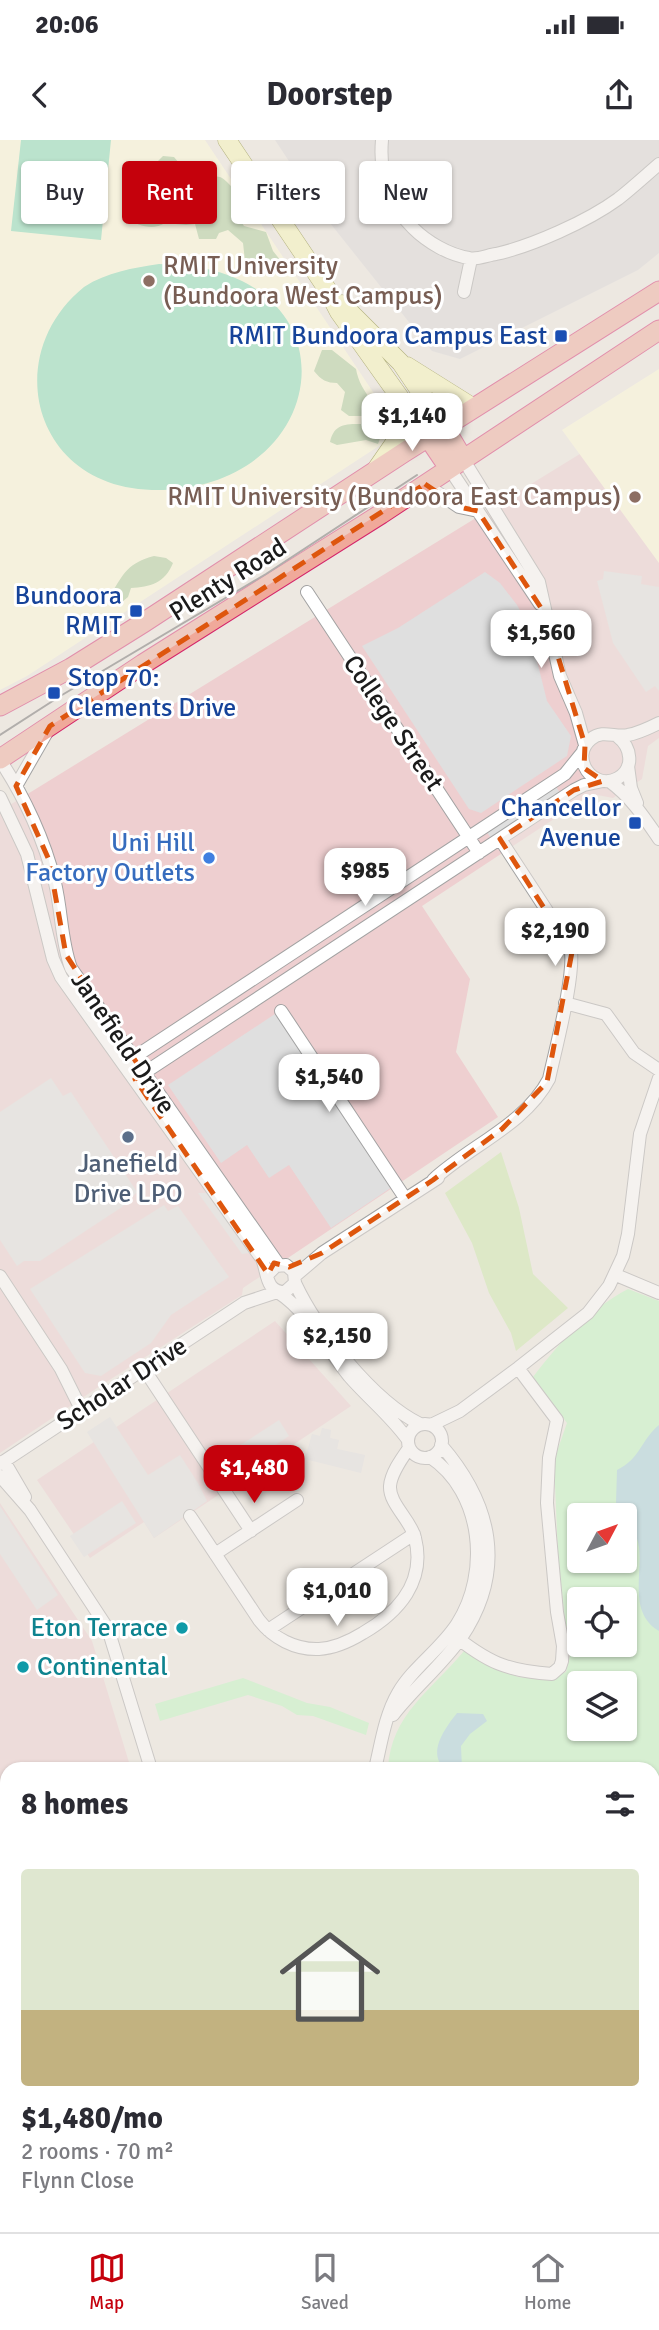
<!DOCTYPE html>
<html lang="en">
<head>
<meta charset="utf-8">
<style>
	:root { --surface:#fff; --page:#f7f7f7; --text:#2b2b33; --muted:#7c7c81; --line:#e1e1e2; --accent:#c5010c }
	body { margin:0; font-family:Signika,sans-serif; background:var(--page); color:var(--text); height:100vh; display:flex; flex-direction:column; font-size:26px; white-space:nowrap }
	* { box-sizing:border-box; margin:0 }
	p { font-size:23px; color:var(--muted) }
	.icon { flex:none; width:38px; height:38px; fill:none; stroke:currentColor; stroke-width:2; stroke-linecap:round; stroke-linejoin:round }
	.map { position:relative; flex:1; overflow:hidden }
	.side { position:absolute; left:0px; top:1622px; width:660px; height:471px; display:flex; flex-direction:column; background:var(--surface); border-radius:21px 21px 0 0; box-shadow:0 2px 5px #0004 }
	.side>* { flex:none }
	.hud { position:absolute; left:21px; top:21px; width:618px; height:63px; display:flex; gap:14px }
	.needle { width:46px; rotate:49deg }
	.tools { position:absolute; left:567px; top:1363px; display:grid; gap:14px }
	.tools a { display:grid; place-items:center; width:70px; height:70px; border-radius:7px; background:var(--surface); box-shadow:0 2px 5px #0004; font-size:35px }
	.price { position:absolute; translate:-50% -60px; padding:0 16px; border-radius:14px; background:#fff; color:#222; font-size:23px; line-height:46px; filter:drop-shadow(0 2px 4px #0008) }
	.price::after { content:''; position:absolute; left:50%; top:42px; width:21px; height:16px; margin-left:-10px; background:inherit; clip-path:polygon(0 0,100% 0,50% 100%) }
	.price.current { background:var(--accent); color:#fff }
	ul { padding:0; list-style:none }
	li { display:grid; align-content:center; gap:14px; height:371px; padding:0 21px }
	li+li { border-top:2px solid var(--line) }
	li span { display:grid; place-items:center; height:217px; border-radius:7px; color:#555 }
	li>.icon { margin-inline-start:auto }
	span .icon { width:126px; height:126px; fill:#fffc; stroke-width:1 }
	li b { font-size:30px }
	h2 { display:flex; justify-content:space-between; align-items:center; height:84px; padding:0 21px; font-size:30px }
	.tag { padding:0 24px; border-radius:7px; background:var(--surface); box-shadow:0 2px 5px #0004; font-size:24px; line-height:63px }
	.tag.current { background:var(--accent); color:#fff }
	.status { display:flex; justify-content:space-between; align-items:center; height:49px; padding:0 35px; background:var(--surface); direction:ltr }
	.status svg { height:19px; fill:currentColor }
	header { display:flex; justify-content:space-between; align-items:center; height:91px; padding:0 21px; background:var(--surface); font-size:32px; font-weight:800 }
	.tab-bar { display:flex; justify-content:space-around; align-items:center; height:98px; border-top:2px solid var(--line); background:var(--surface); font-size:19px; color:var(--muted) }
	.tab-bar a { display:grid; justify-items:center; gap:4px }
	.tab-bar .current { color:var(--accent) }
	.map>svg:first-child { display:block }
	.residential { fill:#d9d8d8 }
	.commercial { fill:#eecfd0 }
	.education { fill:#fffdd8 }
	.construction { fill:#c1c0ac }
	.grass { fill:#cae8a6 }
	.forest { fill:#a8cc95 }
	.park { fill:#bcf9be; fill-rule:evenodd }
	.pitch { fill:#7eddb3 }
	.parking { fill:#dfdfdf }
	.water { fill:#a0d1db }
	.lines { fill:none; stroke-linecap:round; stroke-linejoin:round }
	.minor-casing { stroke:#a2a2a2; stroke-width:14 }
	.secondary-casing { stroke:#6a6f05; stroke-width:19 }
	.trunk-casing { stroke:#d4246a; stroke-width:21 }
	.minor { stroke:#fff; stroke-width:12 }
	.secondary { stroke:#f9f8b3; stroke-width:18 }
	.trunk { stroke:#f0a99a; stroke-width:19 }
	.tram { stroke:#696969; stroke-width:2 }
	.marked { fill:none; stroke:#de560d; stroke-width:5; stroke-dasharray:14 9; stroke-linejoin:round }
	.education-dot { fill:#8d6e63; stroke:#fff; stroke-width:2.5 }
	.transit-dot { fill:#1a4fb4; stroke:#fff; stroke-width:2.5 }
	.shop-dot { fill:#3f7fe0; stroke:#fff; stroke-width:2.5 }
	.service-dot { fill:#5c6f8a; stroke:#fff; stroke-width:2.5 }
	.culture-dot { fill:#0f9aa8; stroke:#fff; stroke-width:2.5 }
	.labels { text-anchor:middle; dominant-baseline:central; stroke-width:6; stroke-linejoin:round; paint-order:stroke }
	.education-label { font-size:26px; fill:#785e54; stroke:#fff; text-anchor:start }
	.transit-label { font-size:26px; fill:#164399; stroke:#fff; text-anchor:end }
	.street-label { font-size:26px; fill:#1b1b1b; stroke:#fff }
	.shop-label { font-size:26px; fill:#366cbe; stroke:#fff; text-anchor:end }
	.service-label { font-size:26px; fill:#4e5e75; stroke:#fff }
	.culture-label { font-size:26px; fill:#0d838f; stroke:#fff; text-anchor:end }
</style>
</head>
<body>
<div class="status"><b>20:06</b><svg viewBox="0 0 49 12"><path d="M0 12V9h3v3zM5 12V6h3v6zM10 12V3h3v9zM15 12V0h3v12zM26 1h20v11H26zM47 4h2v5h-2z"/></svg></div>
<header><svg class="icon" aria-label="back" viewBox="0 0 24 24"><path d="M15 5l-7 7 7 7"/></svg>Doorstep<svg class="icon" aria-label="share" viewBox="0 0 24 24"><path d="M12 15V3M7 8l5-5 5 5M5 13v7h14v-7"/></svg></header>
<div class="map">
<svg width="659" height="2092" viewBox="0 0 659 2092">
	<rect width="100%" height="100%" fill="#ede8e1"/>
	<path class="residential" d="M275 0H659V113L638 130 460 219 432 211 330 83Z
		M31 2086H332L333 2092H35Z"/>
	<path class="commercial" d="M596 304 659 403V598L648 606 642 639 613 658 592 654 422 766 470 839 456 912 498 977 273 1128 243 1148 242 1155 97 1248 0 1313V671Z
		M275 1181 351 1266 154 1398 144 1382 90 1418 37 1340Z
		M0 1363 92 1501 131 1629H7V2011L0 2016Z"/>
	<path class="education" d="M0 0H205L393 282 385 302 27 536 0 550Z
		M659 229V423L562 290Z"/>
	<path class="construction" d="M0 2039 7 2049V2086H31L35 2092H0Z"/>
	<path class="grass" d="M501 1012 519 1068 533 1134 568 1168 516 1211 511 1193 489 1153 472 1103 445 1053Z"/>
	<path class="forest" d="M163 16 174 17C183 27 187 38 198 45L207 36C211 37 216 36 220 37 231 42 243 62 244 72L239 78 244 86 266 92 273 111 281 121 277 127 254 126 245 121 243 103 228 90 219 93 216 99H199L195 84 186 85 165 83C153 91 138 86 127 78 130 65 134 61 147 56L125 45 138 24H155Z
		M322 210H332L356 229C361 260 392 269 378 304L366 300 337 305 330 302C334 284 345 284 361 284L362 276H349L341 270 345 252 337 243C327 243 321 240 314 231Z
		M154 416 166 418 173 423C165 443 150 447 131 448L128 457 122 462 111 454C124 433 128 423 154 416Z"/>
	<path class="park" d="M628 1149 659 1161V1794L653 1793V1629H388C391 1574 431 1551 464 1511L518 1537 546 1540 566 1532 572 1507 565 1481 558 1415 554 1320 567 1283 533 1237C560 1202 588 1170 628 1149ZM579 1376H625V1421H579ZM579 1460H625V1505H579ZM579 1544H625V1589H579Z
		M243 1538 307 1563 330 1567 369 1583 366 1595 313 1576 297 1575 282 1566 248 1555 160 1581 155 1564Z
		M335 2086H543L549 2092H336Z"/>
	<path class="pitch" d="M21 0H111L101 100 11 91Z
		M159 124C364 125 336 353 152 350 33 347 0 215 84 147 107 132 133 128 159 124Z"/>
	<path class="parking" d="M604 431 642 436 641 444 659 447V551L655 546 646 552 613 503 597 441 603 439Z
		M485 432 500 443 517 465 528 485 547 561 571 596 567 616 481 673 469 669 362 506 398 488Z
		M555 645 560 653 491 698 486 691Z
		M278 872 395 1045 331 1088 289 1025 269 1038 247 1005 221 1023 168 945Z
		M51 938 63 956 71 952 137 1052 122 1067 40 1121H24L17 1126 0 1100V972Z
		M198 1053H207L250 1113 242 1114Z
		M164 1065 168 1071 178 1066 229 1137 171 1175 151 1203 101 1236 85 1233 30 1149Z
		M110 1277 148 1335 180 1315 198 1343 207 1361 154 1398 87 1292Z
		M279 1280 289 1296 268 1310 272 1316 236 1339 222 1317Z
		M322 1288 331 1290 330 1298 339 1300 337 1309 365 1315 361 1333 305 1319 312 1294 320 1296Z
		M122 1361 136 1383 84 1417 70 1396Z
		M0 1366 58 1455 37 1470 0 1414Z"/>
	<path class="water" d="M659 1285V1491C617 1467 659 1403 625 1384V1376L618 1375 616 1362 617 1330C640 1319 641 1300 659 1285Z
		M457 1573 483 1574 487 1581 470 1594 461 1606 462 1628 445 1629C426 1613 446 1587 457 1573Z"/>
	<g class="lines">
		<defs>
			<path id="minor" d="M382 0C379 34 389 64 413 88 427 102 449 115 469 118 477 120 488 115 496 114 532 106 588 81 618 59 632 48 645 36 659 24
				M464 152 471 119
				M463 319 539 442 560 536 576 573 585 605
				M449 328 540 464
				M425 344 459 367 478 371
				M307 452 479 713
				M618 597C631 607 635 628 618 638 593 652 569 617 591 599 603 589 615 598 628 595 639 593 649 588 659 583
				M0 620C24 656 45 701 55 743 62 772 61 801 71 828L279 1125
				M628 626 631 648 637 663
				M609 641C631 657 644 677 659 699
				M16 646 47 592
				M0 657 27 714 53 819 61 837 262 1119C268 1133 265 1152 285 1152L295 1143 294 1132 286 1125 276 1126 268 1134
				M565 863 606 874 634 913 659 930
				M281 871 405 1058
				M127 922 565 634 582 613
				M138 937 574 650 584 645 603 641
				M433 1040C469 1006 525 985 549 939 555 911 577 829 570 806L500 699
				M616 1135 659 1153
				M0 1136 61 1229 82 1271
				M295 1136 322 1113 438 1038
				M295 1143C317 1190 373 1261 420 1284
				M279 1153C306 1170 328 1210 349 1236 368 1258 391 1276 408 1300
				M144 1229 251 1391
				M408 1301a17 17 0 1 1 34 0a17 17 0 1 1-34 0Z
				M431 1285 460 1271 518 1228 588 1173 609 1146 623 1116 628 1094 640 994 659 938
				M4 1321 25 1357
				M0 1324 244 1163 277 1152
				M0 1336 30 1370 108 1489 151 1629
				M190 1376 259 1480C273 1498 295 1510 319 1509 335 1508 350 1501 363 1493 399 1472 426 1441 415 1398 411 1380 389 1364 390 1346 391 1333 402 1318 409 1308
				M215 1414 297 1360
				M268 1490 414 1394
				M451 1493C487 1522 506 1531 552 1534L560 1527 562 1521 563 1506 557 1472 547 1363 549 1318 557 1280 518 1228
				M393 1575C414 1548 441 1526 461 1498 507 1430 492 1364 441 1305
				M375 1629C381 1604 385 1575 398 1553 413 1527 440 1510 457 1484 490 1433 483 1352 430 1317
				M0 1781 7 1791
				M111 2086 117 2092
				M326 2086 327 2092"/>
			<path id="secondary" d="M227 0 327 149 339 172 428 297
				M342 164 401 223 444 287
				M407 226 474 268
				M377 328 404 289 408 271"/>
			<path id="trunk" d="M444 287 463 319
				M428 297 449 328
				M0 566 71 528 143 483 403 313 659 151
				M0 619 143 524 381 374 659 190"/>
		</defs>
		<use href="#minor" class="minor-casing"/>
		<use href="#secondary" class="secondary-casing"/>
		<use href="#trunk" class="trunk-casing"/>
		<use href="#minor" class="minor"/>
		<use href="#secondary" class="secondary"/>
		<use href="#trunk" class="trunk"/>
		<path class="tram" d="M0 595 62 555 266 434 417 335"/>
	</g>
	<path d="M0 0H659V2092H0ZM425 344 459 367 478 371 545 474 585 605 584 628 603 641 574 650 500 699 572 812 547 942 502 989 433 1040 322 1113 289 1127 274 1123 268 1134 135 939 144 934 66 815 49 720 16 646 50 586Z" fill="#ede8e1" fill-opacity=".55" fill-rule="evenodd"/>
	<path class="marked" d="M425 344 459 367 478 371 545 474 585 605 584 628 603 641 574 650 500 699 572 812 547 942 502 989 433 1040 322 1113 289 1127 274 1123 268 1134 135 939 144 934 66 815 49 720 16 646 50 586Z"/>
	<g class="education-dot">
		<circle cx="149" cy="141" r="7"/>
		<circle cx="635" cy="357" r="7"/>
	</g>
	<g class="transit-dot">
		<rect x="554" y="189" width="14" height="14" rx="3.5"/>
		<rect x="129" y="464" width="14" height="14" rx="3.5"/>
		<rect x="47" y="546" width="14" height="14" rx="3.5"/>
		<rect x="628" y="676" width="14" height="14" rx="3.5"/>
	</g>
	<circle class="shop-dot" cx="209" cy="718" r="7"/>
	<circle class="service-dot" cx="128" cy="997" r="7"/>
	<g class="culture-dot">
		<circle cx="182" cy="1488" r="7"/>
		<circle cx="23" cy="1527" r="7"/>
	</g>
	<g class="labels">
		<g class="education-label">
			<text x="163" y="126">RMIT University<tspan x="163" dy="30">(Bundoora West Campus)</tspan></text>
			<text x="621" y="357" text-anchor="end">RMIT University (Bundoora East Campus)</text>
		</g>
		<g class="transit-label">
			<text x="547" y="196">RMIT Bundoora Campus East</text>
			<text x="122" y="456">Bundoora<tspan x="122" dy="30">RMIT</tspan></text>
			<text x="68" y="538" text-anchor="start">Stop 70:<tspan x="68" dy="30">Clements Drive</tspan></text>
			<text x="621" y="668">Chancellor<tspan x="621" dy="30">Avenue</tspan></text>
		</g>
		<g class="street-label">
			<text transform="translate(228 440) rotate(-32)">Plenty Road</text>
			<text transform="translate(393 583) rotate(56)">College Street</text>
			<text transform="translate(123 903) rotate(56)">Janefield Drive</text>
			<text transform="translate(122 1244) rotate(-33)">Scholar Drive</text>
		</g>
		<g class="shop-label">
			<text x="195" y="703">Uni Hill<tspan x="195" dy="30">Factory Outlets</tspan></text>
		</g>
		<g class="service-label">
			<text x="128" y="1024">Janefield<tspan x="128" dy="30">Drive LPO</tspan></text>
		</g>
		<g class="culture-label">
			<text x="168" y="1488">Eton Terrace</text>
			<text x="37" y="1527" text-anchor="start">Continental</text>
		</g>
	</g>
</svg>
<div class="tools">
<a><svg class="needle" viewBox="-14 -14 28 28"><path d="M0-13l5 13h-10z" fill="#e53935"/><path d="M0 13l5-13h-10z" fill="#7c7c81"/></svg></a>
<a><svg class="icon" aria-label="locate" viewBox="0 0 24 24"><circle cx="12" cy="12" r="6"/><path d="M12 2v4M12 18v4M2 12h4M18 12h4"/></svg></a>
<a><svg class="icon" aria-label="layers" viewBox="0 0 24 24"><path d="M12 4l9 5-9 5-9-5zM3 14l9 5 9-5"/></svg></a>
</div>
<b class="price" style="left:412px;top:313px">$1,140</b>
<b class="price" style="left:541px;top:530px">$1,560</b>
<b class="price" style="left:365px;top:768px">$985</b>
<b class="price" style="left:555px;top:828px">$2,190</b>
<b class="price" style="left:329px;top:974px">$1,540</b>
<b class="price" style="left:337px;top:1233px">$2,150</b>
<b class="price current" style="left:254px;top:1365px">$1,480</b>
<b class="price" style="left:337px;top:1488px">$1,010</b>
<div class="hud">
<a class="tag">Buy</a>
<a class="tag current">Rent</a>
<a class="tag">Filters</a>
<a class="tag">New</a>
</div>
<section class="side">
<h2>8 homes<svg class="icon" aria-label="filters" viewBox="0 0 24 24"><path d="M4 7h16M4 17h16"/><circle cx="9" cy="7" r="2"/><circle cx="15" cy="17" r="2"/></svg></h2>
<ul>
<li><span style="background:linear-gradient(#dfe7d0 65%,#c2b280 0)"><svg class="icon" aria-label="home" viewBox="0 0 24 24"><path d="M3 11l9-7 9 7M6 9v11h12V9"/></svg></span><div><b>$1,480/mo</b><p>2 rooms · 70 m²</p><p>Flynn Close</p></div></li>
</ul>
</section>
</div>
<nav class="tab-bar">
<a class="current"><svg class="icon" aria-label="map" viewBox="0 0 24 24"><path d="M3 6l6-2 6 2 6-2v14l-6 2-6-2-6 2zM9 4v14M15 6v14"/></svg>Map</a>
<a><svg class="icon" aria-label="saved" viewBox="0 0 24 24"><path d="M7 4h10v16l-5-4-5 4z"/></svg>Saved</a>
<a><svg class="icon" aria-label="home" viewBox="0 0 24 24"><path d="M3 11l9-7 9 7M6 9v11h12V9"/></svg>Home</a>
</nav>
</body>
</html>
